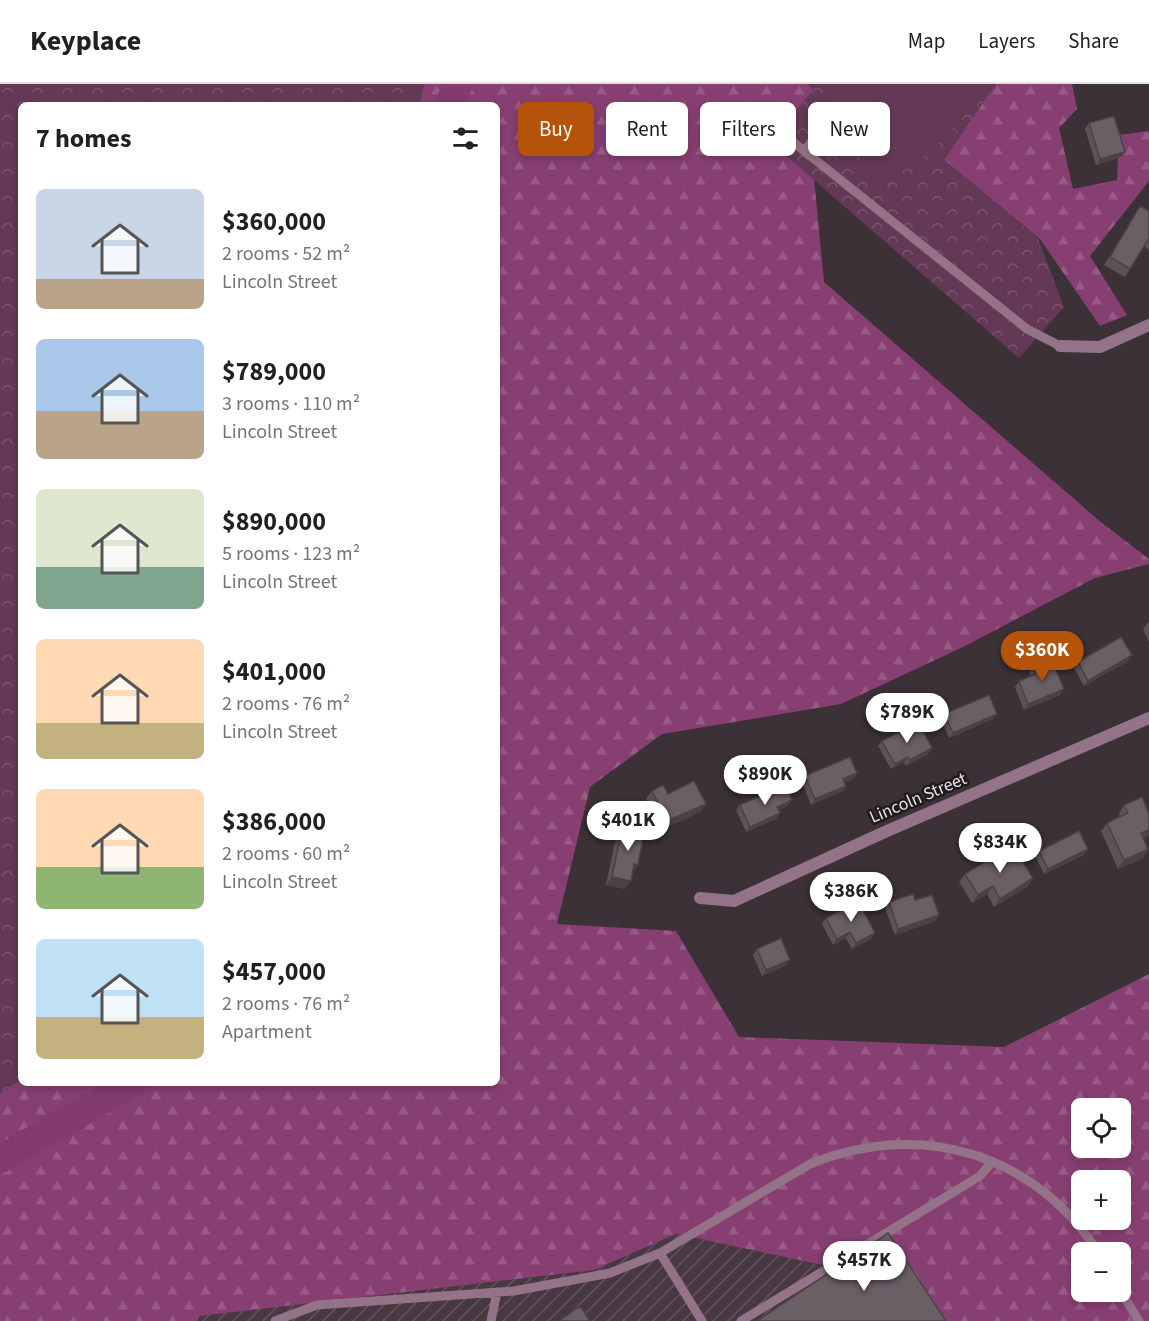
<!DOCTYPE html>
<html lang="en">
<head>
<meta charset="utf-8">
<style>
	:root { --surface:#fff; --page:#f6f6f6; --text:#202124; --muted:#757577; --line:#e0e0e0; --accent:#b45309 }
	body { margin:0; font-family:"Source Sans 3",sans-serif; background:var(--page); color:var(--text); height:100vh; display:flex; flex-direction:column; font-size:22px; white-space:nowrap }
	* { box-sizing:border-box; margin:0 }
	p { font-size:20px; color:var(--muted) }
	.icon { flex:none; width:33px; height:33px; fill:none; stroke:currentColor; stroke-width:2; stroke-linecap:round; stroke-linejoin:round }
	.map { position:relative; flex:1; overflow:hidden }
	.details { position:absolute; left:18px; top:18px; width:482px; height:984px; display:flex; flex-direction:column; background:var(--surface); border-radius:9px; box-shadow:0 3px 9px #0003 }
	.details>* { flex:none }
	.guide { position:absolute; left:518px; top:18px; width:542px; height:54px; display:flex; gap:12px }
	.tools { position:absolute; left:1071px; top:1014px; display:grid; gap:12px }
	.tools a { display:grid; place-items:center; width:60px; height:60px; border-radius:9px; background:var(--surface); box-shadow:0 3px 9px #0003; font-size:30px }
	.price { position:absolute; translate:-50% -51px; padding:0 14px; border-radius:21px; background:#fff; color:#222; font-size:20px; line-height:39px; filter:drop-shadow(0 2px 3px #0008) }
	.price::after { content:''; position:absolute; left:50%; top:36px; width:18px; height:14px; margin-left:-9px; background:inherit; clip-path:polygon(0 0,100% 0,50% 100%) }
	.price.on { background:var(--accent); color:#fff }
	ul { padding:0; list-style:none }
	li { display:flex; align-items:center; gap:18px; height:150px; padding:0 18px }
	li span { display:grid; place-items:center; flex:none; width:168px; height:120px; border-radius:9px; color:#555 }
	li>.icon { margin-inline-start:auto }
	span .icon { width:72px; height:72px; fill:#fffc; stroke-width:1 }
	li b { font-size:26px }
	h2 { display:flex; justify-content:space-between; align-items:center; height:72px; padding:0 18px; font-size:26px }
	.tag { padding:0 21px; border-radius:9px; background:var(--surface); box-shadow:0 3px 9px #0003; font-size:21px; line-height:54px }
	.tag.on { background:var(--accent); color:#fff }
	header { display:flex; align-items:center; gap:36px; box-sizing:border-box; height:84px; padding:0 30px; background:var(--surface); border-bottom:2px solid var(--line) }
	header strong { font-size:28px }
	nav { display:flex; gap:33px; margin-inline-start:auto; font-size:21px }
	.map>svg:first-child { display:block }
	.industrial { fill:url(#industrial-furrows) }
	.forest { fill:url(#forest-firs); fill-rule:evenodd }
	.park { fill:url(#park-crowns) }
	.garden { fill:#643955 }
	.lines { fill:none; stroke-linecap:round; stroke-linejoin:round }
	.river { stroke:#823b6c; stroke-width:28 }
	.lane { stroke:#947287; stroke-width:9 }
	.street { stroke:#947287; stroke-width:12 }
	.wall { fill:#5c5258 }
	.shaded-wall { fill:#4b4247 }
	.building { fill:#6b5f66; stroke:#4b4247; stroke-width:1.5 }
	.labels { text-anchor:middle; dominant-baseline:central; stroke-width:5; stroke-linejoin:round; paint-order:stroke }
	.street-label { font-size:18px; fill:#e7e1e5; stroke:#1f1a1d }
</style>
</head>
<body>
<header>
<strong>Keyplace</strong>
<nav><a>Map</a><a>Layers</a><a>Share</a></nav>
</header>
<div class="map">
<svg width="1149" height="1237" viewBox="0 0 1149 1237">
	<defs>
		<pattern id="industrial-furrows" width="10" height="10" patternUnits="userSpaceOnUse" patternTransform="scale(1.5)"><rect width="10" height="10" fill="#483842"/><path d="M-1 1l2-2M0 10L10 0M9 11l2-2" fill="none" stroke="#62545d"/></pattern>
		<pattern id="forest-firs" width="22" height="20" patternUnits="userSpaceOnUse" patternTransform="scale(1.5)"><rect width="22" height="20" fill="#873f71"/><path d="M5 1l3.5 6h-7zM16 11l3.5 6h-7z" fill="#985a85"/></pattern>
		<pattern id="park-crowns" width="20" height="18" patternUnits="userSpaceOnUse" patternTransform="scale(1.5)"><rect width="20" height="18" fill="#643955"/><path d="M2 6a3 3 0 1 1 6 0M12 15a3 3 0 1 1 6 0" fill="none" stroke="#7a556d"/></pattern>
	</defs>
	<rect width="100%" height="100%" fill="#3b3137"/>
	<path class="industrial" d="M676 1150 908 1199 930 1237H197L199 1232 594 1186Z"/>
	<path class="forest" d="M0 0H808L813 7 770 57 814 94 824 198 1102 439 1149 475V480L1095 494 963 563 841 620 662 650 590 703 557 840 676 847 739 953 1004 963 1149 890V1237H930L908 1199 676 1150 594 1186 200 1232 197 1237H0V862L21 583V999H496V21H21ZM1082 1024H1120V1064H1082ZM1082 1096H1120V1136H1082ZM1082 1168H1120V1208H1082Z
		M986 0H1072L1077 25 1059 44 1073 105 1117 96 1119 51 1149 47V97L1090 172 1127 231 1100 242 1040 155 938 71Z"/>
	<path class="park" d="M0 0H425L419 21H21V996L0 1010Z
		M808 0H996L944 76 1038 154 1064 223 1019 274 769 57 813 7Z"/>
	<path class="garden" d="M838 0H981C955 52 922 82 868 104Z"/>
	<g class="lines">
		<path class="river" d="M448 21 459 0
			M0 1075 133 999"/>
		<path class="lane" d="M788 54 1027 245 1060 262
			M804 67 823 43
			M660 1169 702 1237
			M1120 1206 1139 1237
			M275 1237 317 1221 514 1207 610 1189 660 1169 810 1080C920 1035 1034 1069 1098 1168
			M491 1237 497 1208
			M741 1237 980 1092 992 1078"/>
		<path class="street" d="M1060 262 1100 263 1149 241
			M700 814 734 817 887 747 1149 634"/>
	</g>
	<path class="wall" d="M1089 39 1125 68 1121 73 1096 81 1085 45Z
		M832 48 843 57 829 74 818 65Z
		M1140 122 1149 127V166L1144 162 1125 193 1104 181Z
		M1147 539H1149V558L1143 545Z
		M1132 571 1128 577 1084 602 1074 584 1078 578Z
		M1033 582 1064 605 1060 611 1024 626 1015 603 1019 597 1031 592 1029 588Z
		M944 630 993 635 949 654 941 635Z
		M882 657 932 664 928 670 906 682 904 678 891 685 878 662Z
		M857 689 853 695 845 698 843 707 811 721 802 698 805 692Z
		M652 707 668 710 706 720 700 728 661 746 646 715Z
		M740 721 788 722 778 726 780 729 776 735 746 748 736 726Z
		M1124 721 1149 730V752L1143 754 1148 765 1143 774 1118 785 1101 747 1107 739 1120 733 1119 729Z
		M623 740 632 789 625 805 606 801 617 748Z
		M1039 767 1084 771 1044 790 1035 772Z
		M965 790 1033 794 1027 803 994 823 987 810 972 819 959 798Z
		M915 816 939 831 935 837 895 851 885 824 889 818Z
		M826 834 871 855 852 865 846 854 833 861 822 840Z
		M757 865 786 881 762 892 753 871Z"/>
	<path class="shaded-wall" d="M1125 68 1121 73 1096 81 1100 75Z
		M1132 571 1128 577 1084 602 1088 597Z
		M1064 605 1060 611 1024 626 1028 620Z
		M997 630 993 635 949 654 953 649Z
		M932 664 928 670 906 682 910 676Z
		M908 673 904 678 891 685 895 680Z
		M857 689 853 695 840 701 843 695Z
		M846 702 843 707 811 721 815 715Z
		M792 716 788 722 773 729 777 723Z
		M706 720 700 728 661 746 667 737Z
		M780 729 776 735 746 748 750 743Z
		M1149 746V752L1135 758 1141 749Z
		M1088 765 1084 771 1044 790 1048 785Z
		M1148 765 1143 774 1118 785 1124 776Z
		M634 780 638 781 632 789Z
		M612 793 631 797 625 805 606 801Z
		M1033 794 1027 803 994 823 1000 815Z
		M993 802 987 810 972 819 978 811Z
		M939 831 935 837 895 851 898 845Z
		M850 848 846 854 833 861 837 855Z
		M875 849 871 855 852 865 856 859Z
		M790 876 786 881 762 892 766 886Z"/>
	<path class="building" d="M1114 32 1125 68 1100 75 1089 39Z
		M832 48 843 57 831 72 820 63Z
		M1140 122 1149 127V154L1130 185 1110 173Z
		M1121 553 1132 571 1088 597 1078 578Z
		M1051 574 1064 605 1028 620 1019 597 1036 590 1033 582Z
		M989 611 997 630 953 649 944 630Z
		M918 638 932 664 910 676 908 673 895 680 882 657Z
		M850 673 857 689 843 695 846 702 815 715 805 692Z
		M694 697 706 720 667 737 652 707 663 701 668 710Z
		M785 701 792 716 777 723 780 729 750 743 740 721Z
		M1142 713 1149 730V746L1141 749 1148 765 1124 776 1107 739 1128 729 1124 721Z
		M623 740 645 745 638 781 634 780 631 797 612 793Z
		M1079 747 1088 765 1048 785 1039 767Z
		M1012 761 1033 794 1000 815 993 802 978 811 965 790Z
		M913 810 915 816 932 811 939 831 898 845 889 818Z
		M858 817 875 849 856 859 850 848 837 855 826 834Z
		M781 854 790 876 766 886 757 865Z
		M888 1149 946 1237H757Z
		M580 1222 590 1237H559Z"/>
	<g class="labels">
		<g class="street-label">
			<text transform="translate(918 714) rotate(-23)">Lincoln Street</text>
		</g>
	</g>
</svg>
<div class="tools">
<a><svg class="icon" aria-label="locate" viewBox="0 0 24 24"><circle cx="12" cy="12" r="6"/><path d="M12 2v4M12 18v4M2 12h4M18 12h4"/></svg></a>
<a>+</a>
<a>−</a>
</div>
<b class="price on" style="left:1042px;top:598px">$360K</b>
<b class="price" style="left:907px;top:660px">$789K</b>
<b class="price" style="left:765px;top:722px">$890K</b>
<b class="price" style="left:628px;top:768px">$401K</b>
<b class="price" style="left:1000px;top:790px">$834K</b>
<b class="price" style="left:851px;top:839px">$386K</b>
<b class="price" style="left:864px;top:1208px">$457K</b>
<div class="guide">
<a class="tag on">Buy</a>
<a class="tag">Rent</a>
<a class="tag">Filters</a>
<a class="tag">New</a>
</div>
<section class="details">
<h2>7 homes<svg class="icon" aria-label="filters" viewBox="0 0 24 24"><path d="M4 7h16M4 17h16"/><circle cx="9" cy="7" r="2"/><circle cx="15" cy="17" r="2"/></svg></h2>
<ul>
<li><span style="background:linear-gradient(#c9d6e8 75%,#b9a48a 0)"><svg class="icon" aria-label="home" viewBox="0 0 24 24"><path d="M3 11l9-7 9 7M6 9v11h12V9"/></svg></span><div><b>$360,000</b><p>2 rooms · 52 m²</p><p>Lincoln Street</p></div></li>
<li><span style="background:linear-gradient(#a9c7e8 60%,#b9a48a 0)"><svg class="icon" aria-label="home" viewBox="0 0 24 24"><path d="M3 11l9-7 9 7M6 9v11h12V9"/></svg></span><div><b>$789,000</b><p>3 rooms · 110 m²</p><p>Lincoln Street</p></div></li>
<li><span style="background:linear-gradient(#dfe7d0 65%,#7fa58c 0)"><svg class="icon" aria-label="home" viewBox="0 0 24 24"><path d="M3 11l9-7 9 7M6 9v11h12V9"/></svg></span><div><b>$890,000</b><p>5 rooms · 123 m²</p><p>Lincoln Street</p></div></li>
<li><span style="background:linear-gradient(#ffd9b3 70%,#c2b280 0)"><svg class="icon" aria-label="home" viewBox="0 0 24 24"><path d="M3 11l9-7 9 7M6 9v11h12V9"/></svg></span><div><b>$401,000</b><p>2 rooms · 76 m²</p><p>Lincoln Street</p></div></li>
<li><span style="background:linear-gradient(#ffd9b3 65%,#8fb573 0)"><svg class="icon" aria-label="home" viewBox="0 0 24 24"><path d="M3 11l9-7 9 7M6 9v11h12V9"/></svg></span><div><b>$386,000</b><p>2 rooms · 60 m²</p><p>Lincoln Street</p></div></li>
<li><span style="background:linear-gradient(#bfe0f5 65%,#c2b280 0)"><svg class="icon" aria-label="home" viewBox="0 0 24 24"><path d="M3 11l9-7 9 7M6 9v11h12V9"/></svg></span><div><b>$457,000</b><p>2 rooms · 76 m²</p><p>Apartment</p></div></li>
</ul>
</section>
</div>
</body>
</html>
